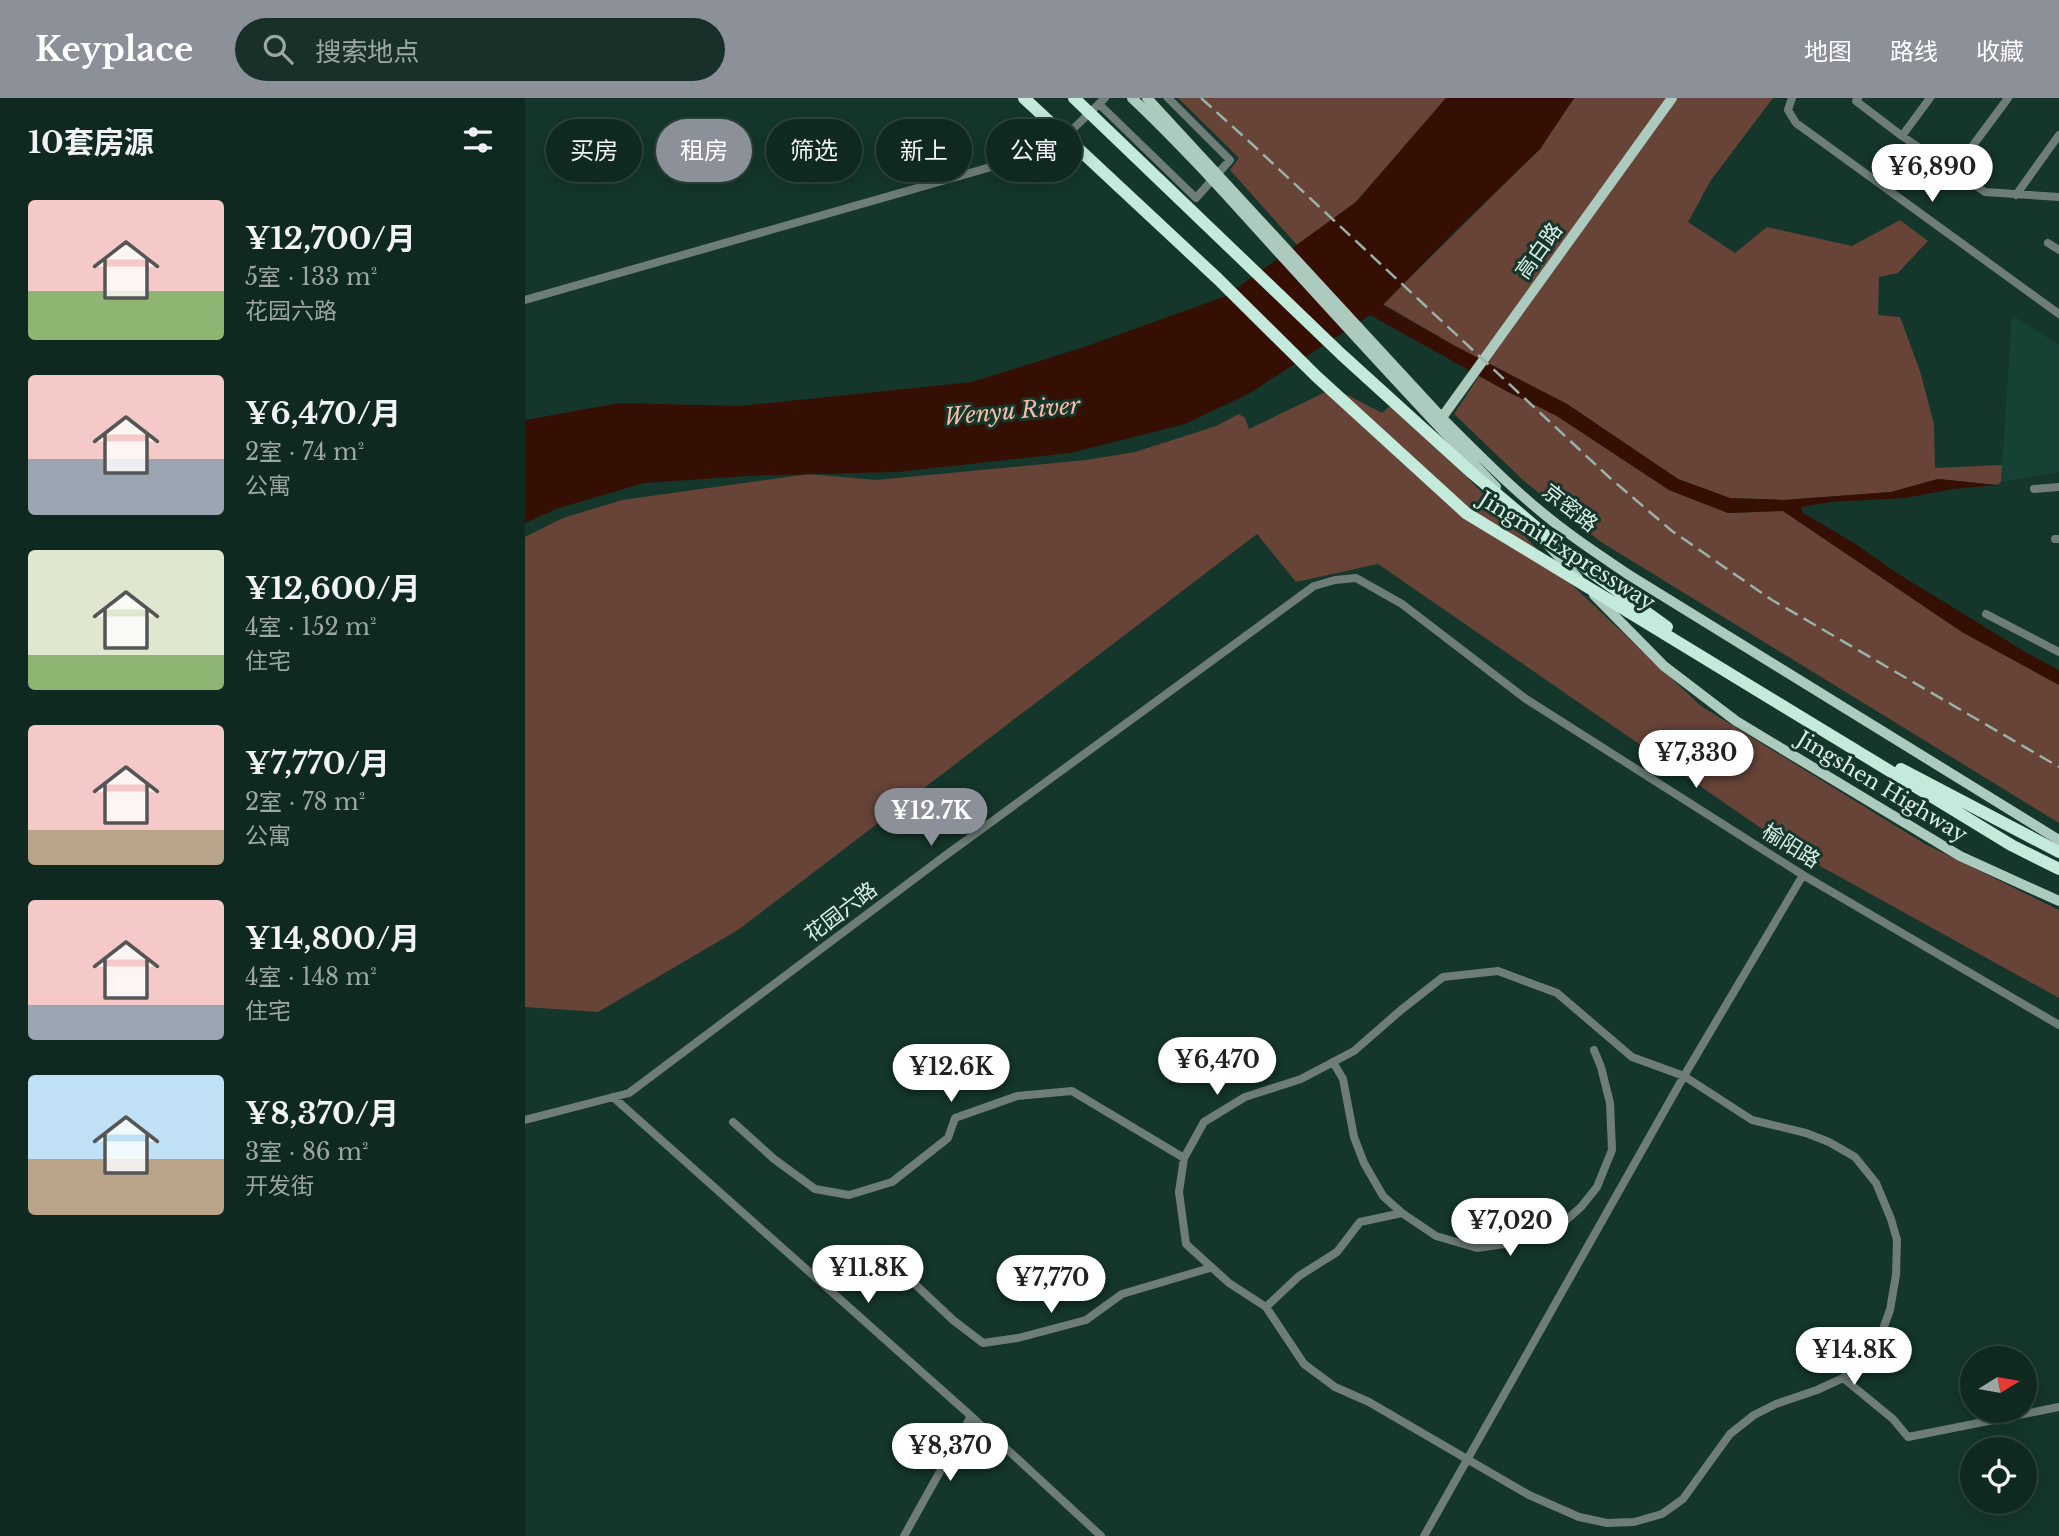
<!DOCTYPE html>
<html lang="zh">
<head>
<meta charset="utf-8">
<style>
	:root { --surface:#0f2820; --page:#183029; --text:#f1f3f6; --muted:#9ba6a5; --line:#2f443e; --accent:#8c9099 }
	body { margin:0; font-family:"Libre Baskerville","Noto Sans SC",serif; background:var(--page); color:var(--text); height:100vh; display:flex; flex-direction:column; font-size:26px; white-space:nowrap }
	* { box-sizing:border-box; margin:0 }
	p { font-size:23px; color:var(--muted) }
	.icon { flex:none; width:38px; height:38px; fill:none; stroke:currentColor; stroke-width:2; stroke-linecap:round; stroke-linejoin:round }
	.map { position:relative; flex:1; overflow:hidden }
	.sheet { display:flex; flex-direction:column; background:var(--surface); width:525px }
	.sheet>* { flex:none }
	.hud { position:absolute; left:21px; top:21px; width:665px; height:63px; display:flex; gap:14px }
	.needle { width:46px; rotate:79deg }
	.fabs { position:absolute; left:1435px; top:1248px; display:grid; gap:14px }
	.fabs a { display:grid; place-items:center; width:77px; height:77px; border-radius:50%; background:var(--surface); box-shadow:0 4px 18px #0003,0 0 0 2px var(--line); font-size:35px }
	.price { position:absolute; translate:-50% -60px; padding:0 16px; border-radius:24px; background:#fff; color:#222; font-size:23px; line-height:46px; filter:drop-shadow(0 2px 4px #0008) }
	.price::after { content:''; position:absolute; left:50%; top:42px; width:21px; height:16px; margin-left:-10px; background:inherit; clip-path:polygon(0 0,100% 0,50% 100%) }
	.price.active { background:var(--accent); color:#fff }
	ul { padding:0; list-style:none }
	li { display:flex; align-items:center; gap:21px; height:175px; padding:0 28px }
	li span { display:grid; place-items:center; flex:none; width:196px; height:140px; border-radius:7px; color:#555 }
	li>.icon { margin-inline-start:auto }
	span .icon { width:84px; height:84px; fill:#fffc; stroke-width:1 }
	li b { font-size:30px }
	h2 { display:flex; justify-content:space-between; align-items:center; height:84px; padding:0 28px; font-size:30px }
	.chip { padding:0 24px; border-radius:32px; background:var(--surface); box-shadow:0 4px 18px #0003,0 0 0 2px var(--line); font-size:24px; line-height:63px }
	.chip.active { background:var(--accent); color:#fff }
	header { display:flex; align-items:center; gap:42px; box-sizing:border-box; height:98px; padding:0 35px; background:var(--accent); color:#fff }
	header strong { font-size:33px }
	nav { display:flex; gap:38px; margin-inline-start:auto; font-size:24px }
	.search { width:490px; height:63px; background:var(--page); display:flex; align-items:center; gap:18px; box-sizing:border-box; padding:0 24px; border-radius:38px; color:var(--muted); font-size:26px }
	main { display:flex; flex:1; min-height:0 }
	.map>svg:first-child { display:block }
	.built { fill:#154234 }
	.green { fill:#674338 }
	.water { fill:#360f04 }
	.lines { fill:none; stroke-linecap:round; stroke-linejoin:round }
	.minor { stroke:#6e7d77; stroke-width:8 }
	.major { stroke:#accbbe; stroke-width:10 }
	.highway { stroke:#c4eadb; stroke-width:12 }
	.rail { stroke:#9ab2a9; stroke-width:2.5; stroke-dasharray:14 7; stroke-linecap:butt }
	.labels { text-anchor:middle; dominant-baseline:central; stroke-width:6; stroke-linejoin:round; paint-order:stroke }
	.street-label { font-size:21px; fill:#dcefe7; stroke:#14362b }
	.water-label { font-size:23px; font-style:italic; fill:#f9bba7; stroke:#14362b }
</style>
</head>
<body>
<header>
<strong>Keyplace</strong>
<div class="search"><svg class="icon" aria-label="search" viewBox="0 0 24 24"><circle cx="10" cy="10" r="6"/><path d="M15 15l6 6"/></svg>搜索地点</div>
<nav><a>地图</a><a>路线</a><a>收藏</a></nav>
</header>
<main>
<section class="sheet">
<h2>10套房源<svg class="icon" aria-label="filters" viewBox="0 0 24 24"><path d="M4 7h16M4 17h16"/><circle cx="9" cy="7" r="2"/><circle cx="15" cy="17" r="2"/></svg></h2>
<ul>
<li><span style="background:linear-gradient(#f6c9c9 65%,#8fb573 0)"><svg class="icon" aria-label="home" viewBox="0 0 24 24"><path d="M3 11l9-7 9 7M6 9v11h12V9"/></svg></span><div><b>¥12,700/月</b><p>5室 · 133 m²</p><p>花园六路</p></div></li>
<li><span style="background:linear-gradient(#f6c9c9 60%,#9aa5b1 0)"><svg class="icon" aria-label="home" viewBox="0 0 24 24"><path d="M3 11l9-7 9 7M6 9v11h12V9"/></svg></span><div><b>¥6,470/月</b><p>2室 · 74 m²</p><p>公寓</p></div></li>
<li><span style="background:linear-gradient(#dfe7d0 75%,#8fb573 0)"><svg class="icon" aria-label="home" viewBox="0 0 24 24"><path d="M3 11l9-7 9 7M6 9v11h12V9"/></svg></span><div><b>¥12,600/月</b><p>4室 · 152 m²</p><p>住宅</p></div></li>
<li><span style="background:linear-gradient(#f6c9c9 75%,#b9a48a 0)"><svg class="icon" aria-label="home" viewBox="0 0 24 24"><path d="M3 11l9-7 9 7M6 9v11h12V9"/></svg></span><div><b>¥7,770/月</b><p>2室 · 78 m²</p><p>公寓</p></div></li>
<li><span style="background:linear-gradient(#f6c9c9 75%,#9aa5b1 0)"><svg class="icon" aria-label="home" viewBox="0 0 24 24"><path d="M3 11l9-7 9 7M6 9v11h12V9"/></svg></span><div><b>¥14,800/月</b><p>4室 · 148 m²</p><p>住宅</p></div></li>
<li><span style="background:linear-gradient(#bfe0f5 60%,#b9a48a 0)"><svg class="icon" aria-label="home" viewBox="0 0 24 24"><path d="M3 11l9-7 9 7M6 9v11h12V9"/></svg></span><div><b>¥8,370/月</b><p>3室 · 86 m²</p><p>开发街</p></div></li>
</ul>
</section>
<div class="map">
<svg width="1534" height="1438" viewBox="0 0 1534 1438">
	<rect width="100%" height="100%" fill="#14362b"/>
	<path class="built" d="M1487 217 1534 247V374L1476 384Z"/>
	<path class="green" d="M653 0H921L831 104 772 147 705 72 714 60Z
		M1049 0H1248L1186 82 1163 124 1210 155 1242 129 1327 148 1375 122 1403 143 1373 175 1354 179 1353 217 1375 219 1395 273 1409 326 1410 370 1477 367 1476 384 1472 387 1413 381 1366 394 1259 402 1205 400 1153 381 1042 306 930 248 858 206 1015 51Z
		M954 278 1032 318 1144 392 1203 415 1258 413 1437 534 1534 587V725L1076 444 999 383 929 316Z
		M809 290 857 315 867 306 941 378 1044 484 1176 608 1400 746 1534 812V900L1275 757 853 466 771 484 732 436 213 832 73 914 0 909V439L38 420 97 402 161 393 284 376 351 382 561 362 610 354 691 328 714 316 720 320 724 331Z"/>
	<path class="water" d="M921 0H1049L1015 51 930 133 858 207 930 248 1042 306 1153 381 1205 400 1259 402 1366 394 1413 381 1472 387 1428 391 1380 400 1306 404 1276 409 1278 415 1329 445 1372 475 1502 555 1534 572V587L1437 534 1258 413 1203 415 1144 392 1032 318 981 293 845 217 725 295 660 326 545 355 372 374 222 378 119 385 34 410 0 425V322L95 305 215 308 447 284 562 248 701 198 831 104Z"/>
	<g class="lines">
		<path class="minor" d="M1267 0 1263 12 1271 25 1534 216
			M1333 0 1331 3 1377 38 1460 94 1534 99
			M574 6 671 100 705 62 643 0
			M1377 38 1405 0
			M1429 73 1483 0
			M1491 97 1534 37
			M1523 145 1534 152
			M0 202 515 55 548 31 580 0
			M1509 391 1534 389
			M1530 441H1534
			M1461 516 1534 554
			M973 873 1032 895 1107 959 1159 978 1227 1022 1281 1035 1304 1044 1330 1059 1351 1085 1366 1121 1372 1142 1371 1177 1365 1212 1355 1239 1339 1260 1318 1280 1292 1292 1251 1306 1229 1317 1205 1336 1158 1401 1137 1416 1109 1424 1082 1425 1054 1419 1004 1397 844 1304 810 1289 779 1266 741 1209 704 1185 661 1146 654 1094 659 1060 679 1024 720 999 776 981 829 953 876 912 918 879Z
			M808 964 818 981 829 1039 839 1065 858 1098 877 1115
			M88 999 446 1318 576 1438
			M0 1022 104 995 417 760 789 488 810 482 831 480 877 506 1001 601 1278 777 1534 927
			M208 1024 249 1061 290 1091 324 1097 367 1084 423 1040 430 1020 492 998 547 993 659 1060
			M375 1172 428 1222 458 1245 493 1240 561 1222 597 1196 685 1170
			M741 1209 774 1178 812 1154 835 1124 877 1115 911 1138 952 1150 986 1145 1038 1125 1056 1109 1072 1089 1087 1052 1085 1005 1076 969 1069 952
			M1318 1280 1368 1321 1383 1339 1534 1309
			M379 1438 446 1318
			M899 1438 1159 978 1278 777"/>
		<path class="major" d="M607 0C659 49 706 102 754 155 825 233 897 312 971 389
			M622 0 917 320C958 361 999 403 1046 437 1065 451 1085 464 1104 477L1534 742
			M913 325 1147 0
			M1012 435 1053 480
			M1069 497 1139 568 1211 623 1435 758 1534 803"/>
		<path class="highway" d="M499 0 693 181 791 278 941 415 1488 748 1534 771
			M549 0 816 256 947 375 1051 463 1142 529
			M1376 671 1534 754"/>
		<path class="rail" d="M676 0 728 47 1085 380 1147 433 1247 502 1534 669"/>
	</g>
	<g class="labels">
		<g class="street-label">
			<text transform="translate(1014 153) rotate(-54)">高白路</text>
			<text transform="translate(1045 410) rotate(38)">京密路</text>
			<text transform="translate(1042 453) rotate(32)">Jingmi Expressway</text>
			<text transform="translate(1357 689) rotate(31)">Jingshen Highway</text>
			<text transform="translate(1266 748) rotate(32)">榆阳路</text>
			<text transform="translate(316 814) rotate(-37)">花园六路</text>
		</g>
		<g class="water-label">
			<text transform="translate(487 313) rotate(-5)">Wenyu River</text>
		</g>
	</g>
</svg>
<div class="fabs">
<a><svg class="needle" viewBox="-14 -14 28 28"><path d="M0-13l5 13h-10z" fill="#e53935"/><path d="M0 13l5-13h-10z" fill="#9ba6a5"/></svg></a>
<a><svg class="icon" aria-label="locate" viewBox="0 0 24 24"><circle cx="12" cy="12" r="6"/><path d="M12 2v4M12 18v4M2 12h4M18 12h4"/></svg></a>
</div>
<b class="price" style="left:1407px;top:106px">¥6,890</b>
<b class="price" style="left:1171px;top:692px">¥7,330</b>
<b class="price active" style="left:406px;top:750px">¥12.7K</b>
<b class="price" style="left:692px;top:999px">¥6,470</b>
<b class="price" style="left:426px;top:1006px">¥12.6K</b>
<b class="price" style="left:985px;top:1160px">¥7,020</b>
<b class="price" style="left:343px;top:1207px">¥11.8K</b>
<b class="price" style="left:526px;top:1217px">¥7,770</b>
<b class="price" style="left:1329px;top:1289px">¥14.8K</b>
<b class="price" style="left:425px;top:1385px">¥8,370</b>
<div class="hud">
<a class="chip">买房</a>
<a class="chip active">租房</a>
<a class="chip">筛选</a>
<a class="chip">新上</a>
<a class="chip">公寓</a>
</div>
</div>
</main>
</body>
</html>
